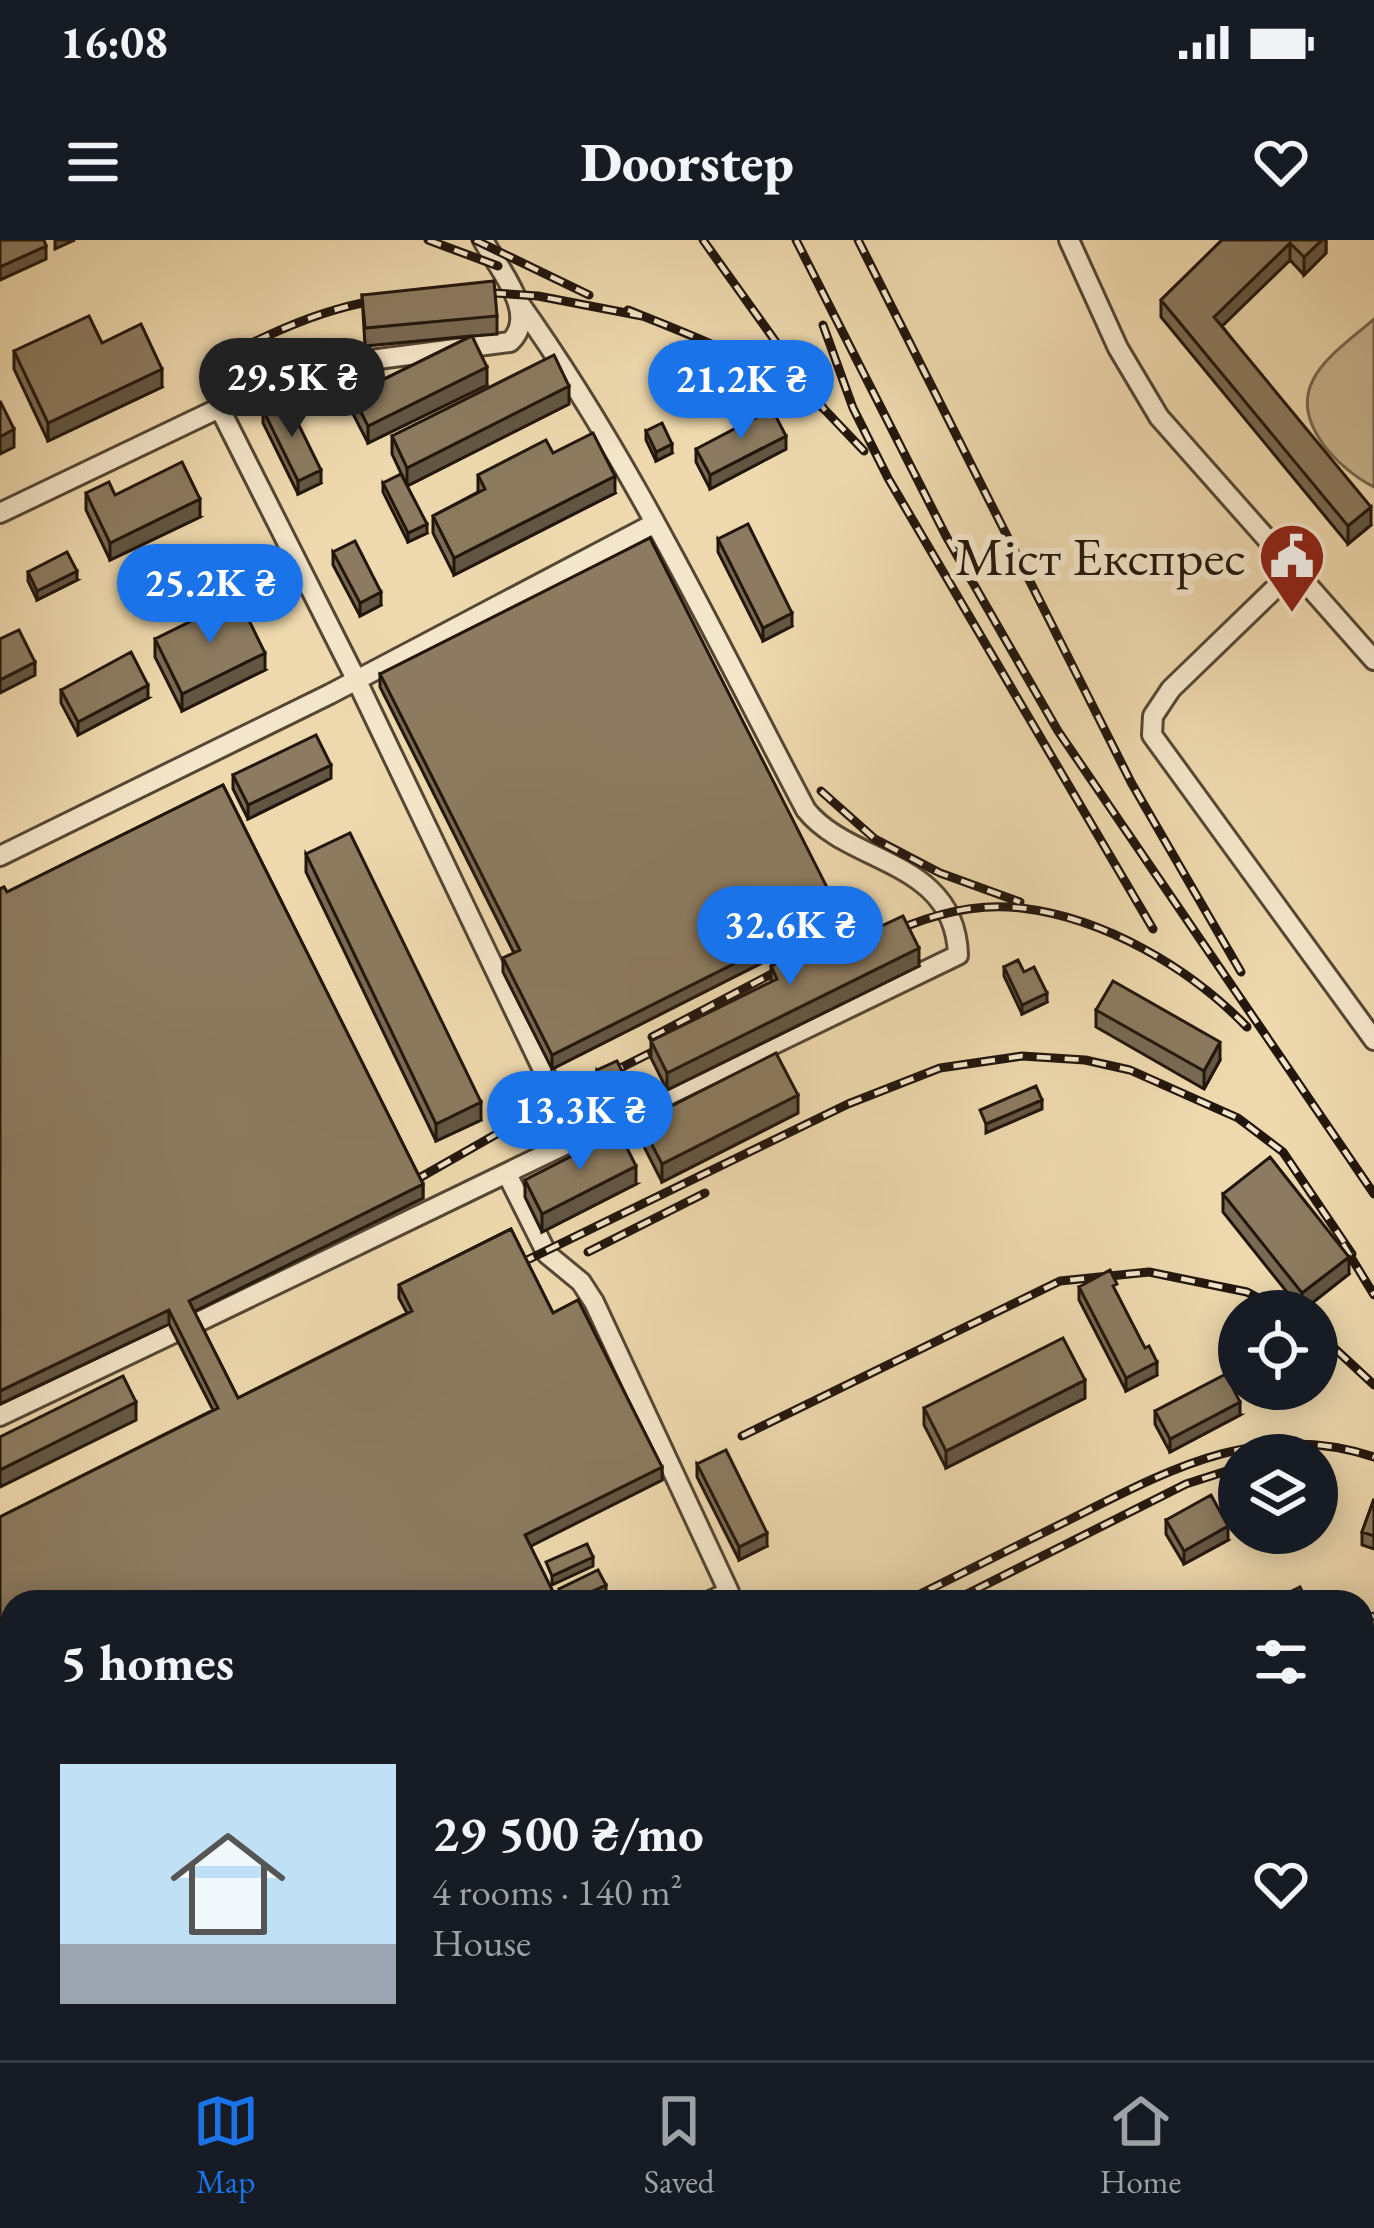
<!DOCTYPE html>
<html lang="en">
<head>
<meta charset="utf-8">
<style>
	:root { --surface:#171b24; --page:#20242c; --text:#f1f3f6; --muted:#9ea1a6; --line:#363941; --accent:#1a73e8 }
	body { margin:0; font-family:"EB Garamond",serif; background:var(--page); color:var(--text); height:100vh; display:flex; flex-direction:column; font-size:45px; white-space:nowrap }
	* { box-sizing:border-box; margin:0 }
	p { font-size:39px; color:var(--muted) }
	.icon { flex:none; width:66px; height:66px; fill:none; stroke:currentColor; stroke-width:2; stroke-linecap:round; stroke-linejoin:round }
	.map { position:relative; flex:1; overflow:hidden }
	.drawer { position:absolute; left:0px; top:1350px; width:1374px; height:471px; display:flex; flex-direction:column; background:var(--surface); border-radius:36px 36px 0 0; box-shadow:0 6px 30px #0003 }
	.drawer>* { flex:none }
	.controls { position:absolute; left:1218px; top:1050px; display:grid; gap:24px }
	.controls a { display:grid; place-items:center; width:120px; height:120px; border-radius:50%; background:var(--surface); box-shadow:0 6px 30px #0003; font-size:60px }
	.price { position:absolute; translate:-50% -102px; padding:0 27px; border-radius:42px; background:var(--accent); color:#fff; font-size:39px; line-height:78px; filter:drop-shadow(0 3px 6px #0008) }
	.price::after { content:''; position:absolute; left:50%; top:72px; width:36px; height:27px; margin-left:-18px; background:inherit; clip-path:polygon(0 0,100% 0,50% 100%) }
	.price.selected { background:#222; color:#fff }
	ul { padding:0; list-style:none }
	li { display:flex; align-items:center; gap:36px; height:300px; padding:0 60px }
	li+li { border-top:3px solid var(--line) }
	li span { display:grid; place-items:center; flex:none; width:336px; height:240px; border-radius:0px; color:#555 }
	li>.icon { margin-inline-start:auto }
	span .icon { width:144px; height:144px; fill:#fffc; stroke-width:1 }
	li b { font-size:51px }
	h2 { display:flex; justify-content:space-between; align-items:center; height:144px; padding:0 60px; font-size:51px }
	.status { display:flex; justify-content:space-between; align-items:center; height:84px; padding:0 60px; background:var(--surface); direction:ltr }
	.status svg { height:33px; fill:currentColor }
	header { display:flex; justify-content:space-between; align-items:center; height:156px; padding:0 60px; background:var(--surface); font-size:54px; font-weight:800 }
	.tab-bar { display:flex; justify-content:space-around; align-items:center; height:168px; border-top:3px solid var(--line); background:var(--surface); font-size:33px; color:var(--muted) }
	.tab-bar a { display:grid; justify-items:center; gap:6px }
	.tab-bar .selected { color:var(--accent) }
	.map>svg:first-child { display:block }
	.green { fill:#cbb892; stroke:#76674f; stroke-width:3 }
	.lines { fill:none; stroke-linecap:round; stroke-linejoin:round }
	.minor-casing { stroke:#554734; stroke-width:24 }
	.major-casing { stroke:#22160c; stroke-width:27 }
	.minor { stroke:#f4e6ca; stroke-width:18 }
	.major { stroke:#eed9ae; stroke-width:21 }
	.rail-casing { stroke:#22160c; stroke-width:9 }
	.rail { stroke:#f4e6ca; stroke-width:4.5; stroke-dasharray:14; stroke-linecap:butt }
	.wall { fill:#786a53; stroke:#22160c; stroke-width:3 }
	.shaded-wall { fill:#625643; stroke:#22160c; stroke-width:3 }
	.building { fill:#8c7b60; stroke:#22160c; stroke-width:3 }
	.labels { text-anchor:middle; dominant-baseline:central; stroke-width:12; stroke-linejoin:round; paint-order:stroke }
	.poi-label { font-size:54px; fill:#22160c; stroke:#f4e6ca; text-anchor:end }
</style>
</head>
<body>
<div class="status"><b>16:08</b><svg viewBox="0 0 49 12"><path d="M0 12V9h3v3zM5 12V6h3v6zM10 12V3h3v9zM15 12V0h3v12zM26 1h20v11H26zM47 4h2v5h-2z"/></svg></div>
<header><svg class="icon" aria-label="menu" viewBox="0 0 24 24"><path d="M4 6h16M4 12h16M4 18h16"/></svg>Doorstep<svg class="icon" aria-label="heart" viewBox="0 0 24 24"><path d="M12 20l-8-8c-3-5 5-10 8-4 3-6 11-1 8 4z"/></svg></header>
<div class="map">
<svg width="1374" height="1820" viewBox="0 0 1374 1820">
	<rect width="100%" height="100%" fill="#eed9ae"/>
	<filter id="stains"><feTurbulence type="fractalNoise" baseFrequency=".00167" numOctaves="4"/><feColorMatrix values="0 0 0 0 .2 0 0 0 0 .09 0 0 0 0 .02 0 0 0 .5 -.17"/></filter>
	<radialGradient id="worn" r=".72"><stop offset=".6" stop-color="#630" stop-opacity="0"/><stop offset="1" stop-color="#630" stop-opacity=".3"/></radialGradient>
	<path class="green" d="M1374 79V247C1340 230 1291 183 1313 140 1324 117 1355 96 1374 79Z"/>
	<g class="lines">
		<defs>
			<path id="minor" d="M1069 0 1118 108 1159 177 1374 420
				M218 165 356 439 577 901
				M0 273 301 129 510 102C540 74 497 27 483 0
				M1296 328 1171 449 1153 476 1152 495 1374 800
				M0 616 330 454 655 283
				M507 934 547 1014 581 1042 594 1062 729 1352 708 1362
				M194 1084 958 715C955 619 850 625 806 570 715 398 631 219 517 60
				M0 1176 174 1093
				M0 1734 12 1728
				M1362 1742 1374 1746
				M937 1809 981 1820
				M579 1820 583 1809
				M684 1820 687 1809
				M983 1820 1016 1809
				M1194 1820 1197 1809"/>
			<path id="major" d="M1214 1809 1237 1820
				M401 1820 422 1809"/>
		</defs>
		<use href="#minor" class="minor-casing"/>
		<use href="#major" class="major-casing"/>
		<use href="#minor" class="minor"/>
		<use href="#major" class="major"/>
		<defs>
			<path id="rail" d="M428 0 498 26
				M475 0 589 55
				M703 0 824 169 864 211
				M796 0 946 296 1058 491 1374 954
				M858 0 1132 544 1241 732
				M464 51 538 56 642 76
				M628 70C698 98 764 122 824 169
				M823 85 853 168 888 238 1153 689
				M206 125C267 95 324 66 392 58
				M821 551 875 599 940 633 1020 662
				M878 699C922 677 971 662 1021 668 1105 678 1190 728 1247 787
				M652 797 800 719
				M414 941 553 862 680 798
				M1343 1004 1374 1055
				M588 1012 705 953
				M521 1023 848 864 940 828 1022 816 1085 820 1130 830 1238 878 1283 912 1352 1014
				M1317 1092 1374 1145
				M742 1196 1060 1041 1149 1032 1247 1052 1282 1071
				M904 1362C959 1335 1014 1307 1069 1280 1168 1230 1260 1179 1374 1217
				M951 1362 1186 1244 1239 1227
				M1362 1380 1374 1376"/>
		</defs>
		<use href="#rail" class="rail-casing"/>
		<use href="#rail" class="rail"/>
	</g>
	<path class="wall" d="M1222 0H1326V13L1304 35 1290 20 1222 86 1371 285 1348 304 1161 77V60Z
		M362 55 497 76V94L472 96 487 145 368 203 352 172V155L471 96 365 106Z
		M102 103 162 147 48 201 14 129V111Z
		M569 164 407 246 392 214V196Z
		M263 170 321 243 298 254 263 183Z
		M646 191 672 213 656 221 646 200Z
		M696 209H786L710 249 696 222Z
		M553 213 615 253 454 335 433 293V276L478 252V235Z
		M383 243 427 293 408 302 383 252Z
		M86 253 115 255 200 277 110 320 86 270Z
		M718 299 792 386 763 401 718 312Z
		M333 312 381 365 360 376 333 325Z
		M144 328 200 344 155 365 144 341Z
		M28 332 77 340 37 360 28 341Z
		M155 399 265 430 182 471 155 417Z
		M380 434 839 684 552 829 503 732V718L514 713 380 447Z
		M61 450 148 458 78 495 61 463Z
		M233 535 331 538 248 579 233 549Z
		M223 545 423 944V958L194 1071 238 1158 407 1073 399 1058V1045L511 989 553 1073 578 1060 662 1227V1240L530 1306 558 1362H12V1700L0 1706V1277L213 1170 169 1084 0 1164V649L4 647 7 652Z
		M306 614 481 880 436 901 306 632Z
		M877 688 919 726 667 850 651 818V801L771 742V726Z
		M1004 727 1024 732 1047 762 1022 774 1004 736Z
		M1096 770 1220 820 1204 849 1096 787Z
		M597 830 636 869 616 879 597 839Z
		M798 873 662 942 640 899V882Z
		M525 940 636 944 542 992 525 957Z
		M1223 954 1349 1034 1302 1071 1223 972Z
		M1079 1047 1117 1054 1157 1135 1126 1151 1079 1060Z
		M1085 1158 946 1228 924 1185V1168Z
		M1155 1171 1240 1175 1170 1212 1155 1184Z
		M697 1224 767 1306 739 1320 697 1237Z
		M1374 1259V1309L1362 1305V1292Z
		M1166 1280 1228 1300 1184 1324 1166 1294Z
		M220 1809H267L245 1820H226Z"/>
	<path class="shaded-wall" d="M55 0H75L55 9Z
		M1322 0H1326V13L1304 35V17Z
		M1290 3V20L1214 94V77Z
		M46 6V19L0 40V27Z
		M487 127V145L368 203V186Z
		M162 129V147L48 201V183Z
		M569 146V164L407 246V228Z
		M14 189V207L0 214V197Z
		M786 196V209L710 249V235Z
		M672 204V213L656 221V212Z
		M321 230V243L298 254V241Z
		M615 236V253L454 335V318Z
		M200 259V277L110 320V303Z
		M1371 267V285L1348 304V286Z
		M427 284V293L408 302V293Z
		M77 331V340L37 360V351Z
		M200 331V344L155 365V352Z
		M381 352V365L360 376V363Z
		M792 373V386L763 401V388Z
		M265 413V430L182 471V454Z
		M35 422V435L0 453V440Z
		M148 445V458L78 495V482Z
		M331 525V538L248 579V565Z
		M839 671V684L552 829V815Z
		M919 708V726L667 850V833Z
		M1047 753V762L1022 774V765Z
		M1220 802V820L1204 849V831Z
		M798 855V873L662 942V924Z
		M636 860V869L616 879V870Z
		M1042 860V869L986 893V884Z
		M481 862V880L436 901V884Z
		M636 926V944L542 992V974Z
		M423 944V958L189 1074V1061Z
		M1349 1017V1034L1302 1071V1053Z
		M169 1070V1084L0 1164V1151Z
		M1157 1122V1135L1126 1151V1138Z
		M1085 1140V1158L946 1228V1211Z
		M136 1162V1180L0 1247V1230Z
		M1240 1162V1175L1170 1212V1199Z
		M662 1227V1240L525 1309V1295Z
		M1228 1286V1300L1184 1324V1311Z
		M767 1293V1306L739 1320V1307Z
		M593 1317V1326L552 1345V1336Z
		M606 1345V1353L588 1362H569Z
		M1374 1526V1544L1362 1550V1532Z
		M1374 1582V1600L1362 1606V1588Z
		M12 1687V1700L0 1706V1693Z
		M1374 1704V1717L1362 1743V1729Z
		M12 1765V1778L0 1784V1771Z
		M117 1809H137L117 1818Z
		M241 1809H267L245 1820H230V1814Z
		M631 1809H638L635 1820H628Z
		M735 1809H742L739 1820H732Z"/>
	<path class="building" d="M0 0H44L46 6 0 27Z
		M1222 0H1322L1304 17 1290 3 1214 77 1371 267 1348 286 1161 60Z
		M494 41 497 76 365 88 362 55Z
		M89 76 102 103 141 84 162 129 48 183 14 111Z
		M472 96 487 127 368 186 352 155Z
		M554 115 569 146 407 228 392 196Z
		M286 159 321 230 298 241 263 170Z
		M0 161 14 189 0 197Z
		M772 169 786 196 710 235 696 209Z
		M662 183 672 204 656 212 646 191Z
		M593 193 615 236 454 318 433 276 485 249 478 235 546 200 553 213Z
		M182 222 200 259 110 303 86 253 109 242 115 255Z
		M401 234 427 284 408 293 383 243Z
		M748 284 792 373 763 388 718 299Z
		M650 298 839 671 552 815 503 718 520 710 380 434Z
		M355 301 381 352 360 363 333 312Z
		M188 306 200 331 155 352 144 328Z
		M67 312 77 331 37 351 28 332Z
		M238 358 265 413 182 454 155 399Z
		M19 390 35 422 0 440V399Z
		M131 412 148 445 78 482 61 450Z
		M316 495 331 525 248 565 233 535Z
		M223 545 423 944 189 1061 238 1158 412 1071 399 1045 511 989 553 1073 578 1060 662 1227 525 1295 558 1362H12V1687L0 1693V1277L218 1168 169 1070 0 1151V649L4 647 7 652Z
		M350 593 481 862 436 884 306 614Z
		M903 676 919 708 667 833 651 801 777 739 771 726 872 677 877 688Z
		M1018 720 1024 732 1034 727 1047 753 1022 765 1004 727Z
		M1113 741 1220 802 1204 831 1096 770Z
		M776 813 798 855 662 924 640 882Z
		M617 821 636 860 616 870 597 830Z
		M1036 846 1042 860 986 884 980 870Z
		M619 892 636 926 542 974 525 940Z
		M1270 917 1349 1017 1302 1053 1223 954Z
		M1110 1030 1117 1044 1113 1046 1145 1108 1149 1106 1157 1122 1126 1138 1079 1047Z
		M1063 1098 1085 1140 946 1211 924 1168Z
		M1226 1134 1240 1162 1170 1199 1155 1171Z
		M123 1136 136 1162 0 1230V1197Z
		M726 1210 767 1293 739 1307 697 1224Z
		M1211 1255 1228 1286 1184 1311 1166 1280Z
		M1374 1259V1296L1362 1292Z
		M587 1304 593 1317 552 1336 546 1322Z
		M598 1330 606 1345 569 1362H565L559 1349Z
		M1300 1347 1307 1362H1277L1275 1359Z
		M612 1355 616 1362H599Z
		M1362 1455 1374 1479V1526L1362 1532Z
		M1374 1546V1582L1362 1588V1552Z
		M1362 1651 1374 1656V1704L1362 1729Z
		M12 1737V1765L0 1771V1743Z
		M599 1809H631L628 1820H596Z
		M701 1809H735L732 1820H698Z"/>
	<defs>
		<symbol id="civic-pin" viewBox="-11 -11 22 30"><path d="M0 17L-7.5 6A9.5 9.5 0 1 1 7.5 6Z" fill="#8f2418" stroke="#f4e6ca"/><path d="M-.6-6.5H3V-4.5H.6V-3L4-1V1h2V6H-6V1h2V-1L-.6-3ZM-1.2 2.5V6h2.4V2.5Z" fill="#fff"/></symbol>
	</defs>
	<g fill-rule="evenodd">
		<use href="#civic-pin" x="1254" y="278" width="76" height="104"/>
	</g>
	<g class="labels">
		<g class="poi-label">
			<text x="1246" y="316">Міст Експрес</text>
		</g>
	</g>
	<rect width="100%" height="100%" filter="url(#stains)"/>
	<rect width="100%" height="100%" fill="url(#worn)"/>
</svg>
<div class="controls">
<a><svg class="icon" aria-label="locate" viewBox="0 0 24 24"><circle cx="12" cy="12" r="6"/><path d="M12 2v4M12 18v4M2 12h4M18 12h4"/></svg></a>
<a><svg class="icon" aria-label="layers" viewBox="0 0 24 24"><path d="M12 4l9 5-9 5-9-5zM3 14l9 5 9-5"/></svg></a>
</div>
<b class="price selected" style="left:292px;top:200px">29.5K ₴</b>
<b class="price" style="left:741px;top:202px">21.2K ₴</b>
<b class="price" style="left:210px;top:406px">25.2K ₴</b>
<b class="price" style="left:790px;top:748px">32.6K ₴</b>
<b class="price" style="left:580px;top:933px">13.3K ₴</b>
<section class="drawer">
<h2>5 homes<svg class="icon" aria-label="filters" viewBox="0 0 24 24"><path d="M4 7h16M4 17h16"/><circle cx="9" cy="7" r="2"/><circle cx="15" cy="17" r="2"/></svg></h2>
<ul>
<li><span style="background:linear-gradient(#bfe0f5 75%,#9aa5b1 0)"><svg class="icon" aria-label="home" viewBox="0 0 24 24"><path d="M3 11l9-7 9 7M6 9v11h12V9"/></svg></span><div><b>29 500 ₴/mo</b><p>4 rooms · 140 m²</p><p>House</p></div><svg class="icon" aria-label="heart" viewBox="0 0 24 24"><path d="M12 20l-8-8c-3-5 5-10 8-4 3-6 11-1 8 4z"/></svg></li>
</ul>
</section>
</div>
<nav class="tab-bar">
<a class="selected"><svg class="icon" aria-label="map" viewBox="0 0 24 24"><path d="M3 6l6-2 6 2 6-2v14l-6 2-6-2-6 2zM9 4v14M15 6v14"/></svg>Map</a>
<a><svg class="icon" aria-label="saved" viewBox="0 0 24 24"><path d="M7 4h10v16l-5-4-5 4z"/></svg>Saved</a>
<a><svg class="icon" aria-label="home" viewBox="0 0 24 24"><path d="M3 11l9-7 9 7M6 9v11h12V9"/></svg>Home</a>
</nav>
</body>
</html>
